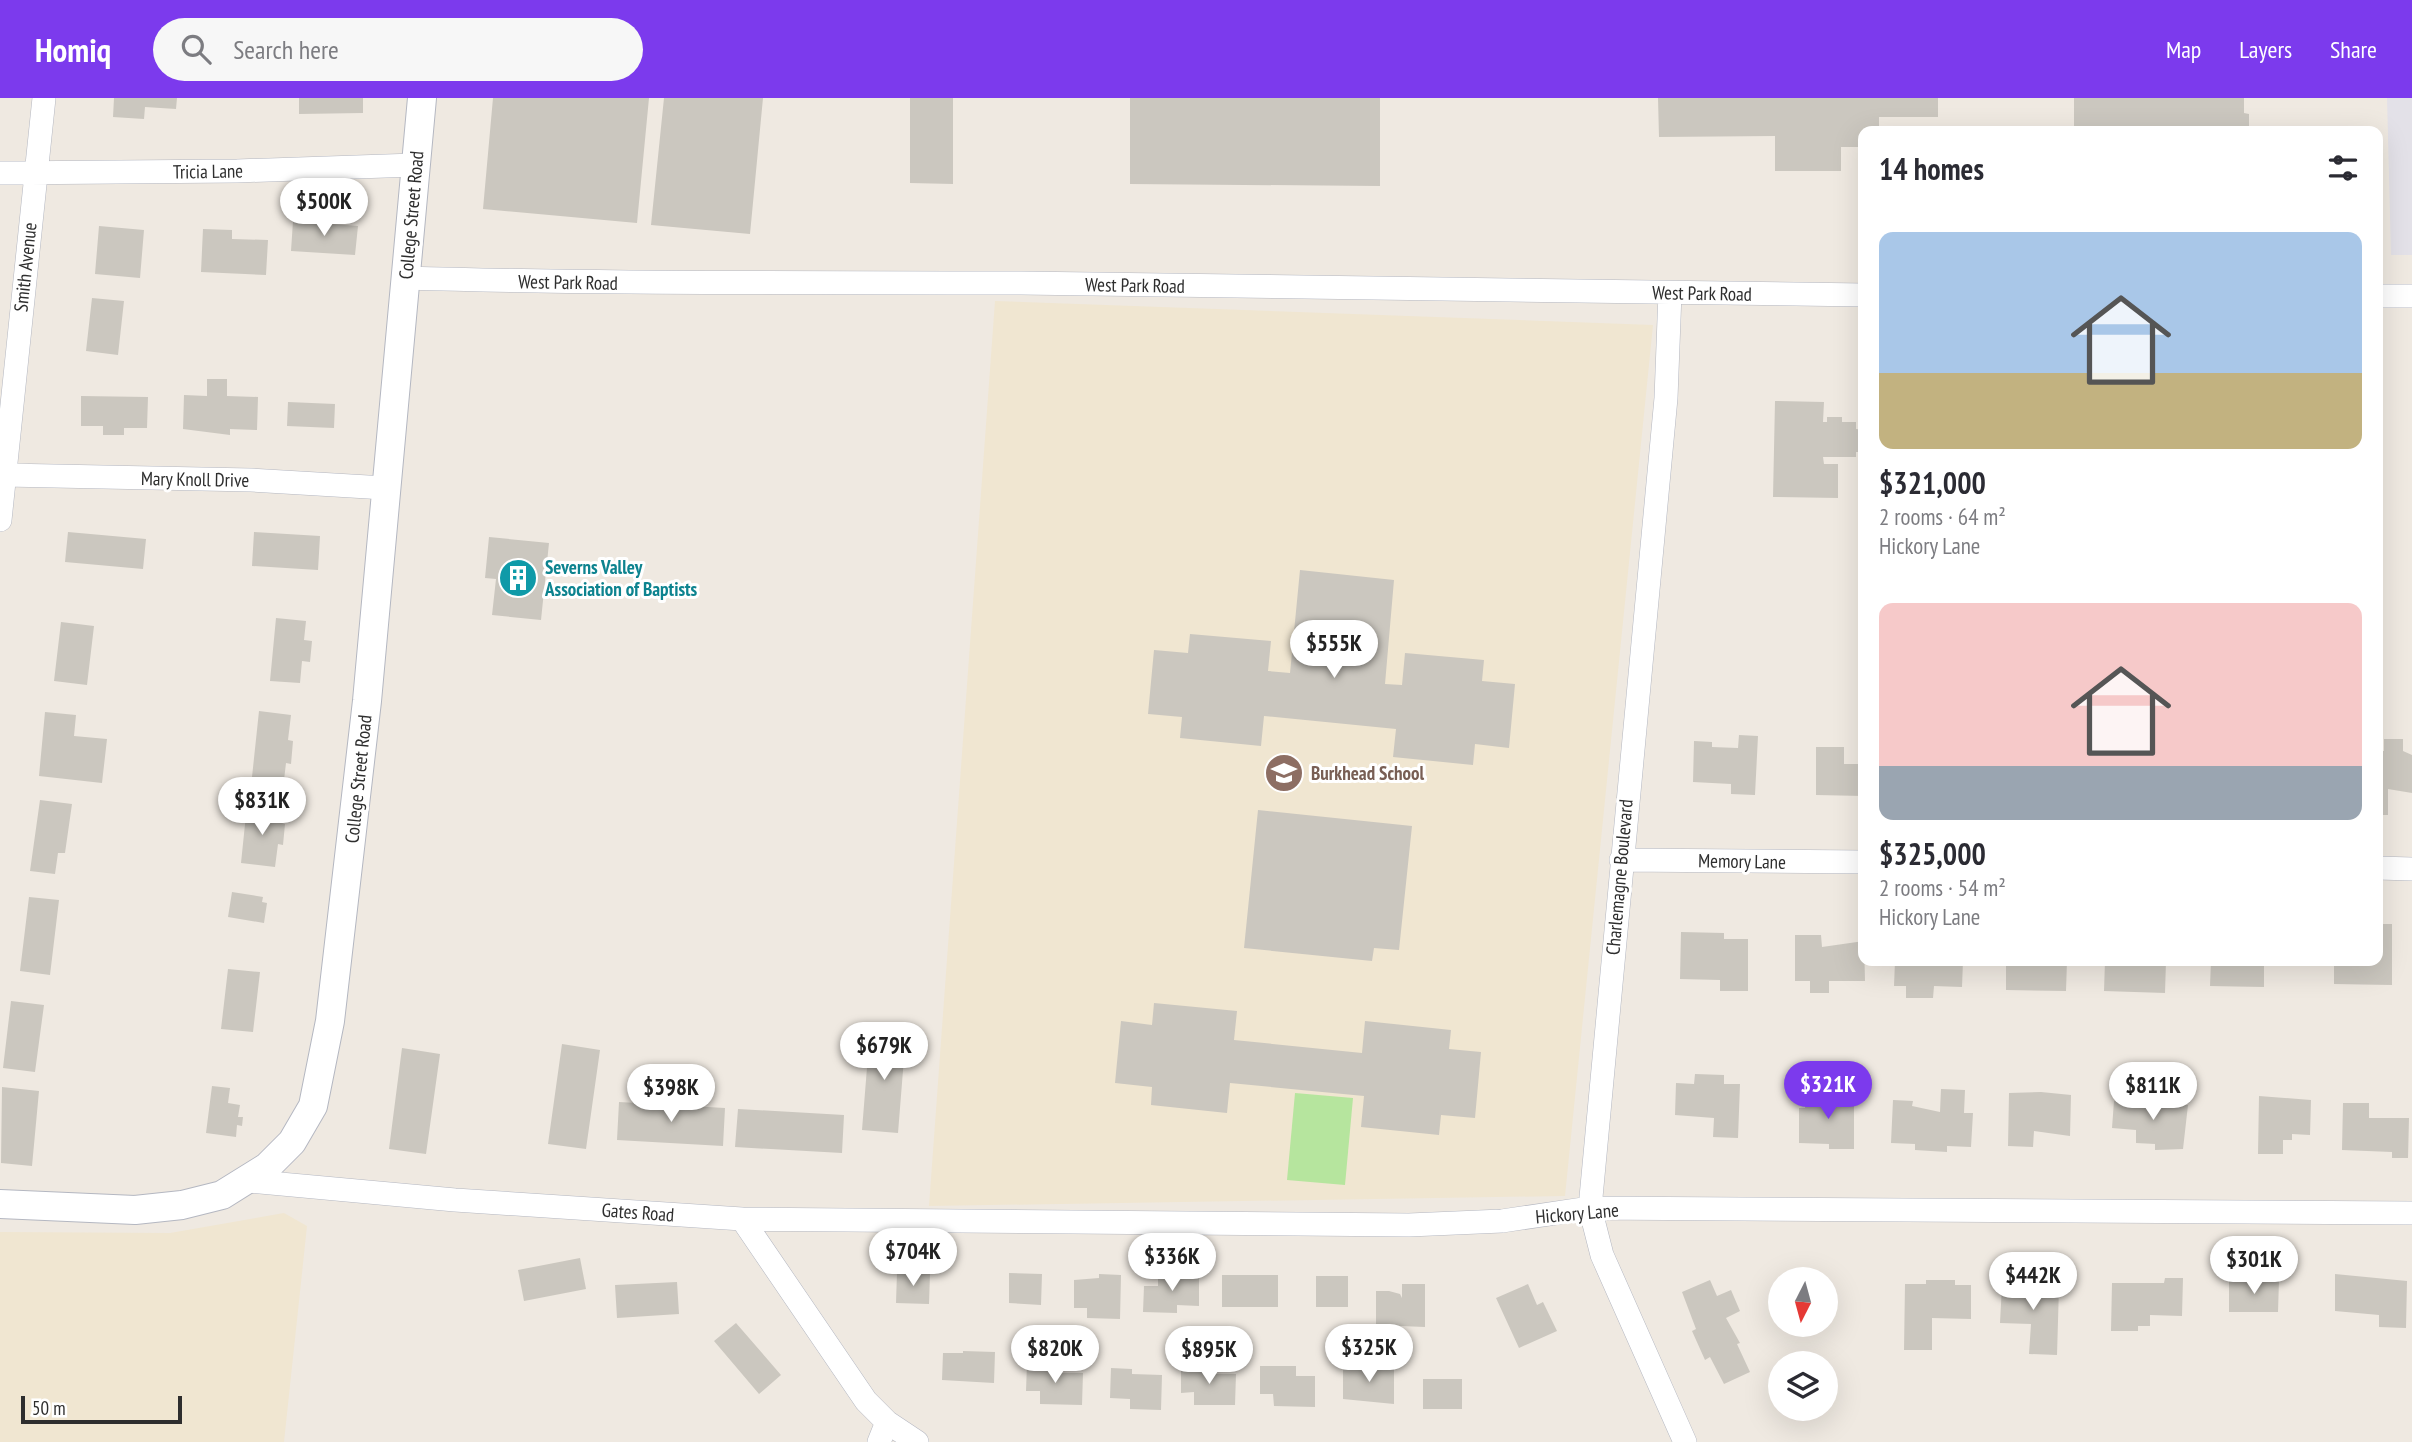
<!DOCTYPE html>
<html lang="en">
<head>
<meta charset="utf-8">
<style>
	:root { --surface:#fff; --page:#f7f7f7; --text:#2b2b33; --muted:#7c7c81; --accent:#7c3aed }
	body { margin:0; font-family:"PT Sans Narrow",sans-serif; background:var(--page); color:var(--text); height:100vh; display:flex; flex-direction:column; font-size:26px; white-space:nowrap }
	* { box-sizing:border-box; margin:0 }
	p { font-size:23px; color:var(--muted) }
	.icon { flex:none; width:38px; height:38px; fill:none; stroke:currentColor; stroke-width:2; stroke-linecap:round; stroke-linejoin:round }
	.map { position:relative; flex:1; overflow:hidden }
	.sheet { position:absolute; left:1858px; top:28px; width:525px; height:840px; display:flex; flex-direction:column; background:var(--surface); border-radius:14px; box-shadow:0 7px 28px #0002 }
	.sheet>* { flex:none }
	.needle { width:46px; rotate:186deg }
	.fabs { position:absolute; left:1768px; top:1169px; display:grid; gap:14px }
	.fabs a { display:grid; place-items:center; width:70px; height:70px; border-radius:50%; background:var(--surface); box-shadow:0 7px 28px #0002; font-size:35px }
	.scale { position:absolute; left:21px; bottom:18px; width:161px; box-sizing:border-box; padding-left:7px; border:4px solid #2e2e2e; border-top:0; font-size:19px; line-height:24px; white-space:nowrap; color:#2e2e2e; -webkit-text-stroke:5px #fff; paint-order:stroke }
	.price { position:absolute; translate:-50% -60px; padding:0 16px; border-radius:24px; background:#fff; color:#222; font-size:23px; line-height:46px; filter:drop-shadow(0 2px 4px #0008) }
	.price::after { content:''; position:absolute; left:50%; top:42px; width:21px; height:16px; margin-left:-10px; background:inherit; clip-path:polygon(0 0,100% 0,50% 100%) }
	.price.active { background:var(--accent); color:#fff }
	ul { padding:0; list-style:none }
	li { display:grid; align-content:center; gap:14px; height:371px; padding:0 21px }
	li span { display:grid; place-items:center; height:217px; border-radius:14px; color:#555 }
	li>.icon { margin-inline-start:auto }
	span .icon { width:126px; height:126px; fill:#fffc; stroke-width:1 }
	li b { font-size:30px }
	h2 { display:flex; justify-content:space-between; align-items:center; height:84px; padding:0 21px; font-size:30px }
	header { display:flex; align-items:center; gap:42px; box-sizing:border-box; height:98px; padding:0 35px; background:var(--accent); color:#fff }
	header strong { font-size:33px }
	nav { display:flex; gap:38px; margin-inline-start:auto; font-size:24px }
	.search { width:490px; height:63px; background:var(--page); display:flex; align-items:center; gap:18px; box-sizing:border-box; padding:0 24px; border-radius:38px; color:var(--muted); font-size:26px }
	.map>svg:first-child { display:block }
	.industrial { fill:#e3e1e8 }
	.education { fill:#f0e6d1 }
	.green { fill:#b6e59e }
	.building { fill:#cbc7bf }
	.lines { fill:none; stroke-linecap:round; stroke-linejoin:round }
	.minor-casing { stroke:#b4b7c1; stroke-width:24 }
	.tertiary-casing { stroke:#b4b7c1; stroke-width:30 }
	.minor { stroke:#fff; stroke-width:23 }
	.tertiary { stroke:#fff; stroke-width:28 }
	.labels { text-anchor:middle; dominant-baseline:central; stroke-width:6; stroke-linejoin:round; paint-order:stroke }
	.street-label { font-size:19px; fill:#2e2e2e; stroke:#fff }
	.culture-label { font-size:19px; font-weight:bold; fill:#0d838f; stroke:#fff; text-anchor:start }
	.education-label { font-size:19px; font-weight:bold; fill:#785e54; stroke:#fff; text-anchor:start }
</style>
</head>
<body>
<header>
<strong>Homiq</strong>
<div class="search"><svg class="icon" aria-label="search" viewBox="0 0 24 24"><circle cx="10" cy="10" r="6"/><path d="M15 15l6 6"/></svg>Search here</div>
<nav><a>Map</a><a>Layers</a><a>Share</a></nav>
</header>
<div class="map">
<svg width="2412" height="1344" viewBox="0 0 2412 1344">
	<rect width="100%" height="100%" fill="#efe9e1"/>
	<path class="industrial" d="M2387 0H2412V157H2391Z"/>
	<path class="education" d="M995 203 1653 227 1565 1098 929 1108Z
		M284 1115 307 1128 284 1344H0V1134L170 1135Z"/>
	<path class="green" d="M1295 995 1353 1000 1345 1087 1287 1082Z"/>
	<path class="building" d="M114 0H177L176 11 145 9 144 21 113 19Z
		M299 0H363V15L299 16Z
		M493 0H649L637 125 483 111Z
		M664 0H763L750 136 651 127Z
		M910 0H953V86L910 85Z
		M1130 0H1380V88L1130 86Z
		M1658 0H1938V19H1879V33H1864V49H1841V73H1775V38L1659 39Z
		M2074 0H2244V15L2249 16V33H2074Z
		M293 123 358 128 355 157 291 153Z
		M99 128 144 132 140 180 95 176Z
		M203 131 232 132V141L268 142 266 177 201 174Z
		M92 200 124 203 118 257 86 253Z
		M207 281H227V298L258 299 257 332 230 331V337L183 331 184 297 207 298Z
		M81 298 148 299 147 330H124V337H103V328H81Z
		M1775 303 1824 304 1823 324H1827V319H1842V324H1856V331L1864 332V354H1856V359H1823L1824 366H1838V400L1773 399Z
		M288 304 335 306 334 330 287 328Z
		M68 434 146 441 143 471 65 464Z
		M254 434 320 438 318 472 252 468Z
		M489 439 549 445 541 522 492 517 496 481 485 480Z
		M1300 472 1394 482 1385 586 1402 587 1405 555 1484 562 1482 583 1515 586 1509 650 1475 646 1473 667 1393 659 1396 631 1264 618 1261 648 1180 640 1182 619 1148 616 1154 552 1188 555 1190 536 1271 543 1268 573 1290 575Z
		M276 520 306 523 304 542 312 543 310 564 302 563 300 585 270 583Z
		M61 524 94 528 87 587 54 583Z
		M259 613 291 617 288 642 293 643 291 666 286 665 284 682 252 679Z
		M45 614 76 617 74 638 107 641 102 685 39 678Z
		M1739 637 1758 638 1755 697 1731 696V686L1693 684 1694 643 1712 644V649L1738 650Z
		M2384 641H2403V653L2412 657V695L2388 691V717H2378V653H2384Z
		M1816 649H1844V666H1864V698L1816 697Z
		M40 702 72 706 65 755H58L55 776 30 773Z
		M247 707 277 711 276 723 285 726 283 747 278 746 275 769 241 765Z
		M1258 712 1412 728 1399 852 1374 850 1372 863 1244 850Z
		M232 794 263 799 262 804 267 805 264 825 228 819Z
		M29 799 59 802 50 877 20 873Z
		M2378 826H2392V887L2334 886V863H2378Z
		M1681 834 1724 835V841H1748V893H1720V882L1680 881Z
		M1795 837H1821L1822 849 1864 843 1865 883H1829V895H1810V883H1795Z
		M1895 863H1963L1962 889 1934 888 1933 900H1906V888H1894Z
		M2006 863H2067L2066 893 2006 892Z
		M2105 863H2166L2165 895 2104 893Z
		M2211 863H2264V889L2210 888Z
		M228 871 260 874 253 934 221 931Z
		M11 903 44 907 35 974 3 970Z
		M1154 905 1237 913 1234 942 1362 955 1365 923 1451 932 1449 951 1481 954 1475 1020 1441 1017 1439 1037 1361 1029 1364 998 1230 985 1227 1015 1151 1007 1152 989 1115 985 1121 923 1152 927Z
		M870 932 906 935 898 1035 862 1032Z
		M562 946 600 952 586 1051 548 1046Z
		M402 950 440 956 426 1056 389 1051Z
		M1695 976 1724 977V986H1740L1738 1040 1713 1039 1714 1020 1675 1017 1676 985 1694 986Z
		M212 988 230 990 228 1005 240 1007 238 1019H243L242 1028 237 1027 236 1039 206 1035Z
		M2 989 39 993 32 1068 1 1065Z
		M1941 991 1965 992 1964 1015H1973L1971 1049 1947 1048V1054L1915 1052V1046L1891 1045 1893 1002 1913 1003 1912 1008 1940 1014Z
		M2041 994 2071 997 2070 1038 2034 1033 2033 1049 2008 1048 2009 995Z
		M1825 995 1854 997V1051H1829V1046L1799 1045V1010H1805L1806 997Z
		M2147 995 2161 996 2160 1006 2188 1007 2183 1051 2155 1052V1046L2136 1045V1032L2112 1030 2114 1003 2146 1005Z
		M2259 998 2311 1002 2310 1037 2292 1036V1042H2283V1056H2258Z
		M619 1004 725 1010 723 1048 617 1042Z
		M2343 1005H2369V1020H2409L2408 1060H2392V1054L2342 1052Z
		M738 1011 844 1017 842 1055 735 1049Z
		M580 1160 586 1191 524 1203 518 1172Z
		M897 1174 930 1175 929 1206 896 1205Z
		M1009 1175 1042 1176 1041 1207 1009 1205Z
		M1158 1175 1199 1176V1208L1177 1207V1215L1143 1214 1144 1188H1158Z
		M1099 1176 1121 1177 1120 1221 1087 1220V1210H1074V1182L1099 1180Z
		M2335 1176 2407 1183 2406 1230 2379 1229V1217L2335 1213Z
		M1222 1177H1278V1209H1222Z
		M1316 1178H1348V1209H1316Z
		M2015 1180 2046 1181V1188L2059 1189 2057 1257 2029 1256 2031 1226 2000 1225 2002 1187H2015Z
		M2165 1180H2183L2182 1218 2150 1217V1228H2138V1233H2111L2112 1185H2164Z
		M2229 1181 2279 1182 2278 1214H2229Z
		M1710 1182 1717 1198 1731 1192 1740 1213 1726 1220 1740 1245 1737 1246 1750 1274 1724 1286 1710 1259 1705 1262 1692 1233 1696 1231 1682 1194Z
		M1926 1182H1955V1187H1971V1221L1932 1220V1252H1904L1905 1186H1926Z
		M677 1184 679 1216 617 1220 615 1187Z
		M1402 1186H1425V1229L1376 1227V1193H1389L1400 1196 1402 1200Z
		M1528 1186 1537 1207 1543 1204 1557 1233 1519 1250 1496 1200Z
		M736 1225 781 1277 759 1296 714 1243Z
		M963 1253 995 1254 994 1285 942 1282 943 1255H963Z
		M1027 1266 1061 1267 1060 1275H1083L1082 1307 1040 1306V1293H1026Z
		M1343 1267 1394 1268V1306L1343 1301Z
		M1181 1268H1215V1276H1236L1235 1307H1194V1294L1181 1295Z
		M1260 1268H1296V1278H1315V1309L1274 1308 1273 1296H1260Z
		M1111 1270 1132 1271V1276L1162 1277 1161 1312 1130 1311V1301L1110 1300Z
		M1423 1281H1462V1311H1423Z"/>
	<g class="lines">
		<defs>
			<path id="minor" d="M0 75 237 73 415 67
				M405 180C611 186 816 184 1021 185 1302 188 1583 194 1864 197
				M1670 195 1666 300 1590 1110 1602 1157 1685 1344
				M2378 198H2412
				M5 377 251 382 385 390
				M0 422 44 0
				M1621 762 1864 764
				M2378 770 2412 771
				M249 1083 455 1102 742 1121 866 1303 887 1324 917 1344
				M742 1121 1409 1127 1502 1123 1590 1110 2412 1115
				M879 1344 887 1324"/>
			<path id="tertiary" d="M0 1106 135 1112 182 1107 222 1097 267 1069 292 1044 313 1008 330 923 367 603 422 0"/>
		</defs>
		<use href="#minor" class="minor-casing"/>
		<use href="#tertiary" class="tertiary-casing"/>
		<use href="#minor" class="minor"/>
		<use href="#tertiary" class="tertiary"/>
	</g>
	<defs>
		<symbol id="building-disc" viewBox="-11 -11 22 22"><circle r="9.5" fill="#0f9aa8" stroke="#fff"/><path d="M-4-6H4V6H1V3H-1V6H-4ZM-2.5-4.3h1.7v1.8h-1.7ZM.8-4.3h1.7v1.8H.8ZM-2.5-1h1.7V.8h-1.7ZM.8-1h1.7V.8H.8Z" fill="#fff"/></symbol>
		<symbol id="school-disc" viewBox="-11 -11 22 22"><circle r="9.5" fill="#8d6e63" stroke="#fff"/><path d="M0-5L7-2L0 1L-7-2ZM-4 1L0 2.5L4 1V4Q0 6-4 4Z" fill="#fff"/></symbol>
	</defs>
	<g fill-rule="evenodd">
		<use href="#building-disc" x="496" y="458" width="44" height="44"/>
		<use href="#school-disc" x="1262" y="653" width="44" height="44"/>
	</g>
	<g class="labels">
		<g class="street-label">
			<text transform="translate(208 73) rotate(-1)">Tricia Lane</text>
			<text transform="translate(411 117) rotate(-85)">College Street Road</text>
			<text transform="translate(25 169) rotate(-84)">Smith Avenue</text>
			<text transform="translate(568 184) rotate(1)">West Park Road</text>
			<text transform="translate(1135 187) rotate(1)">West Park Road</text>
			<text transform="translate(1702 195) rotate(1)">West Park Road</text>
			<text transform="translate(195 381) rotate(1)">Mary Knoll Drive</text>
			<text transform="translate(358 681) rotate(-84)">College Street Road</text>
			<text transform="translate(1742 763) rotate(1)">Memory Lane</text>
			<text transform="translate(1619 779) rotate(-85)">Charlemagne Boulevard</text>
			<text transform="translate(638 1114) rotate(4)">Gates Road</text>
			<text transform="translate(1577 1115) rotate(-5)">Hickory Lane</text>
		</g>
		<g class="culture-label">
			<text x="545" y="469">Severns Valley<tspan x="545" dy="22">Association of Baptists</tspan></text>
		</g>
		<g class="education-label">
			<text x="1311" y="675">Burkhead School</text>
		</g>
	</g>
</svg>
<div class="fabs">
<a><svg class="needle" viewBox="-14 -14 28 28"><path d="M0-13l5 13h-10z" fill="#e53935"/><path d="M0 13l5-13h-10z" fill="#7c7c81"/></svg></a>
<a><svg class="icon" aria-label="layers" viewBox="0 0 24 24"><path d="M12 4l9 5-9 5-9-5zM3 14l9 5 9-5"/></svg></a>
</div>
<div class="scale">50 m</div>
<b class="price" style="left:324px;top:140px">$500K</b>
<b class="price" style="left:1334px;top:582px">$555K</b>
<b class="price" style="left:262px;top:739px">$831K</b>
<b class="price" style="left:884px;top:984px">$679K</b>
<b class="price active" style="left:1828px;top:1023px">$321K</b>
<b class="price" style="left:2153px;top:1024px">$811K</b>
<b class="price" style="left:671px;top:1026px">$398K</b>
<b class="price" style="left:913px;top:1190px">$704K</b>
<b class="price" style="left:1172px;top:1195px">$336K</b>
<b class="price" style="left:2254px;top:1198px">$301K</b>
<b class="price" style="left:2033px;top:1214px">$442K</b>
<b class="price" style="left:1369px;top:1286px">$325K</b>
<b class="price" style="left:1055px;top:1287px">$820K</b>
<b class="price" style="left:1209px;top:1288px">$895K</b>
<section class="sheet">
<h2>14 homes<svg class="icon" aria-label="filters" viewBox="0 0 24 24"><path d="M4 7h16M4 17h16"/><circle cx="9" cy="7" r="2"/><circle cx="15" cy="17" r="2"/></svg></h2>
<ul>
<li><span style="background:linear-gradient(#a9c7e8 65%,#c2b280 0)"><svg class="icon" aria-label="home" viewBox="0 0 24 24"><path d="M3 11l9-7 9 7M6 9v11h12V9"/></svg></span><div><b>$321,000</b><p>2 rooms · 64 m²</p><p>Hickory Lane</p></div></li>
<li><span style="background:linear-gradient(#f6c9c9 75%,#9aa5b1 0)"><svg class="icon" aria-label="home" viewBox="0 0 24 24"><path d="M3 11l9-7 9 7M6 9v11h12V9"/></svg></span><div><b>$325,000</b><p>2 rooms · 54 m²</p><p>Hickory Lane</p></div></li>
</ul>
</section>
</div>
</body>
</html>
